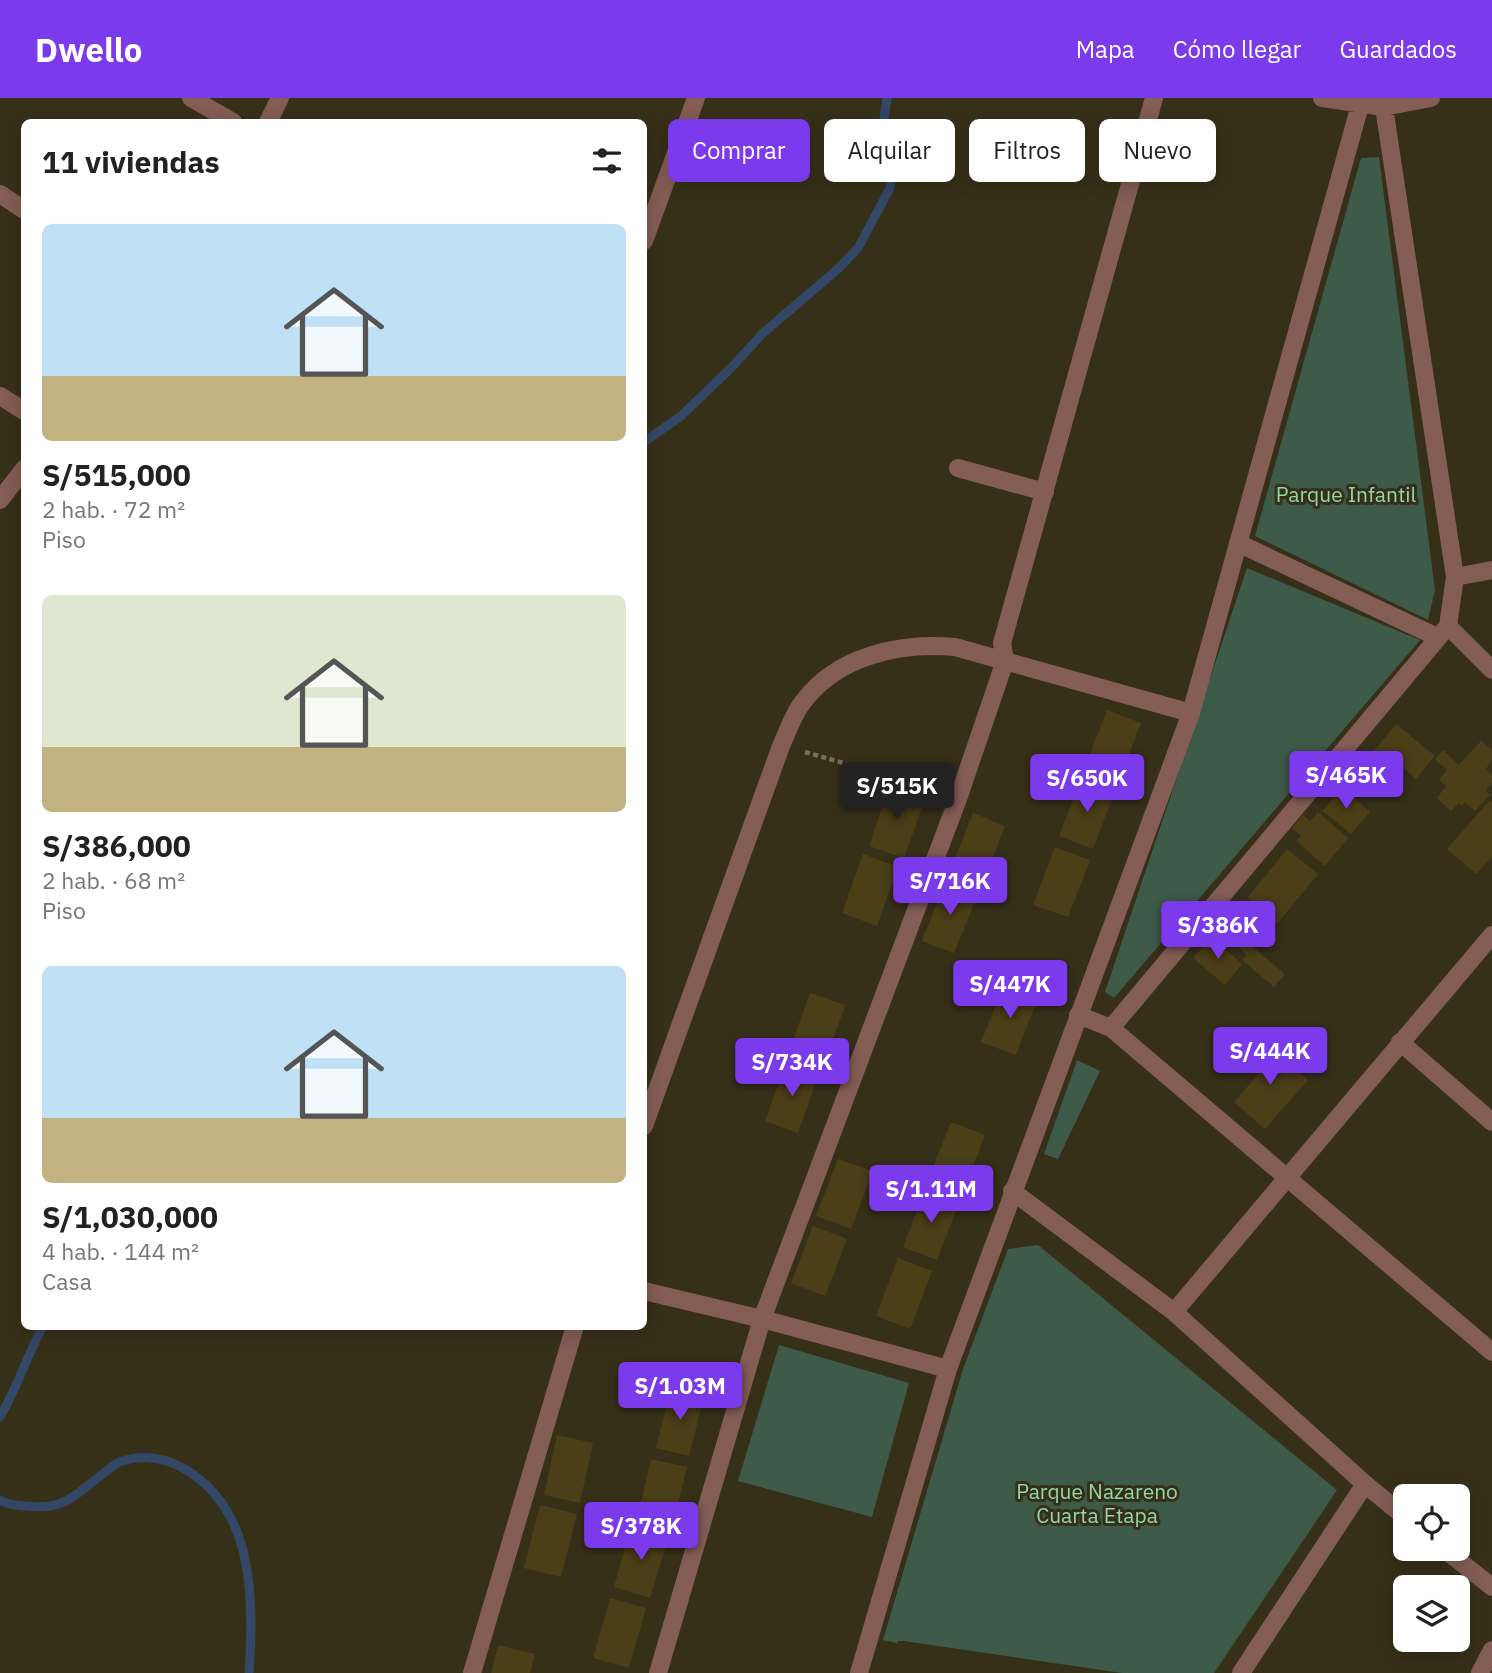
<!DOCTYPE html>
<html lang="es">
<head>
<meta charset="utf-8">
<style>
	:root { --surface:#fff; --page:#f6f6f6; --text:#222; --muted:#767676; --accent:#7c3aed }
	body { margin:0; font-family:"IBM Plex Sans",sans-serif; background:var(--page); color:var(--text); height:100vh; display:flex; flex-direction:column; font-size:26px; white-space:nowrap }
	* { box-sizing:border-box; margin:0 }
	p { font-size:23px; color:var(--muted) }
	.icon { flex:none; width:38px; height:38px; fill:none; stroke:currentColor; stroke-width:2; stroke-linecap:round; stroke-linejoin:round }
	.map { position:relative; flex:1; overflow:hidden }
	.sheet { position:absolute; left:21px; top:21px; width:626px; height:1211px; display:flex; flex-direction:column; background:var(--surface); border-radius:10px; box-shadow:0 4px 18px #0003 }
	.sheet>* { flex:none }
	.hud { position:absolute; left:668px; top:21px; width:665px; height:63px; display:flex; gap:14px }
	.fabs { position:absolute; left:1393px; top:1386px; display:grid; gap:14px }
	.fabs a { display:grid; place-items:center; width:77px; height:77px; border-radius:10px; background:var(--surface); box-shadow:0 4px 18px #0003; font-size:35px }
	.price { position:absolute; translate:-50% -60px; padding:0 16px; border-radius:7px; background:var(--accent); color:#fff; font-size:23px; line-height:46px; filter:drop-shadow(0 2px 4px #0008) }
	.price::after { content:''; position:absolute; left:50%; top:42px; width:21px; height:16px; margin-left:-10px; background:inherit; clip-path:polygon(0 0,100% 0,50% 100%) }
	.price.on { background:#222; color:#fff }
	ul { padding:0; list-style:none }
	li { display:grid; align-content:center; gap:14px; height:371px; padding:0 21px }
	li span { display:grid; place-items:center; height:217px; border-radius:10px; color:#555 }
	li>.icon { margin-inline-start:auto }
	span .icon { width:126px; height:126px; fill:#fffc; stroke-width:1 }
	li b { font-size:30px }
	h2 { display:flex; justify-content:space-between; align-items:center; height:84px; padding:0 21px; font-size:30px }
	.pill { padding:0 24px; border-radius:10px; background:var(--surface); box-shadow:0 4px 18px #0003; font-size:24px; line-height:63px }
	.pill.on { background:var(--accent); color:#fff }
	header { display:flex; align-items:center; gap:42px; box-sizing:border-box; height:98px; padding:0 35px; background:var(--accent); color:#fff }
	header strong { font-size:33px }
	nav { display:flex; gap:38px; margin-inline-start:auto; font-size:24px }
	.map>svg:first-child { display:block }
	.green { fill:#3e5a48 }
	.lines { fill:none; stroke-linecap:round; stroke-linejoin:round }
	.stream { stroke:#334766; stroke-width:9 }
	.building { fill:#4b3f18 }
	.path { stroke:#76705d; stroke-width:4.5; stroke-dasharray:5 3.5; stroke-linecap:butt }
	.minor { stroke:#845d55; stroke-width:18 }
	.labels { text-anchor:middle; dominant-baseline:central; stroke-width:6; stroke-linejoin:round; paint-order:stroke }
	.park-label { font-size:21px; fill:#93d5ac; stroke:#373019 }
</style>
</head>
<body>
<header>
<strong>Dwello</strong>
<nav><a>Mapa</a><a>Cómo llegar</a><a>Guardados</a></nav>
</header>
<div class="map">
<svg width="1492" height="1575" viewBox="0 0 1492 1575">
	<rect width="100%" height="100%" fill="#373019"/>
	<path class="green" d="M1379 59 1435 492 1428 522 1255 438 1361 60Z
		M1247 470 1420 542 1114 900 1105 894Z
		M1077 962 1100 973 1058 1061 1044 1056Z
		M1038 1147 1337 1392 1214 1575H1122L904 1543H898L897 1545 883 1542 963 1271 1008 1151Z
		M779 1247 909 1285 872 1419 738 1383Z"/>
	<g class="lines">
		<path class="stream" d="M644 344 681 318 732 269 762 236 839 170 858 150 890 90 892 75 884 21 887 0
			M0 1319C17 1290 27 1258 43 1228
			M0 1402C8 1407 16 1407 25 1408 63 1412 72 1400 100 1378 107 1373 114 1366 122 1363 144 1356 163 1359 183 1370 255 1410 254 1503 249 1575"/>
	</g>
	<path class="building" d="M1107 612 1141 625 1119 682 1085 669Z
		M1396 626 1435 658 1416 681 1405 671 1382 699 1355 676Z
		M1481 643 1492 652V662L1486 671 1492 677V684L1486 692 1490 697 1475 713 1465 704 1462 708 1459 705 1451 713 1437 700 1446 688 1439 682 1447 672 1435 661 1443 652 1459 667Z
		M1081 681 1115 693 1093 751 1059 738Z
		M889 689 925 701 904 760 869 748Z
		M1342 689 1370 714 1351 736 1323 713Z
		M1490 702 1492 704V759L1476 776 1447 751Z
		M1318 714 1348 740 1325 768 1296 743 1301 738 1292 730 1303 717 1310 723Z
		M973 715 1005 728 982 787 949 775Z
		M1055 749 1090 762 1068 819 1033 807Z
		M1287 751 1318 776 1277 826 1247 800Z
		M863 756 898 769 877 828 842 815Z
		M945 784 978 796 954 855 922 843Z
		M1219 817 1240 834 1251 822 1267 835 1254 850 1285 876 1274 889 1242 862 1247 857 1211 826Z
		M1211 839 1242 866 1225 887 1193 860Z
		M1004 887 1038 900 1016 957 981 944Z
		M810 895 845 907 825 966 789 954Z
		M1265 944 1308 982 1265 1031 1234 1004 1264 970 1252 959Z
		M786 965 819 976 798 1035 765 1023Z
		M951 1024 985 1037 963 1095 928 1082Z
		M838 1061 873 1073 851 1131 816 1118Z
		M925 1092 959 1105 937 1162 903 1149Z
		M813 1128 847 1141 825 1198 791 1185Z
		M898 1160 932 1173 910 1231 876 1218Z
		M671 1290 704 1299 689 1358 656 1350Z
		M557 1337 593 1345 580 1405 544 1397Z
		M651 1361 687 1369 672 1430 637 1422Z
		M540 1407 577 1416 561 1479 524 1470Z
		M631 1428 669 1438 650 1500 614 1489Z
		M610 1500 646 1510 629 1570 593 1560Z
		M498 1547 535 1556 530 1575H491Z"/>
	<g class="lines">
		<path class="path" d="M805 654 938 692"/>
		<path class="minor" d="M191 0 233 24
			M1322 0 1384 9 1431 0
			M268 24 280 0
			M0 96 24 112
			M644 143 696 0
			M0 298 24 313
			M958 370 1045 394
			M0 402 24 371
			M1238 445 1437 539
			M1455 479 1492 472
			M1448 528 1492 572
			M1078 917 1111 930 1492 1254
			M1111 930 1448 528 1455 479 1384 9
			M1400 944 1492 1024
			M644 1028 781 648C788 633 793 616 803 604 837 558 900 544 955 549L1191 615
			M1012 1093 1174 1214 1365 1386 1405 1419
			M644 1193 762 1221 948 1271
			M1174 1214 1492 837
			M1444 1451 1492 1489
			M472 1575 575 1228
			M658 1575 762 1221 959 698 1005 563 1002 545 1154 0
			M859 1575 948 1271 1191 615 1362 0
			M1241 1575 1365 1386
			M1480 1575 1492 1552"/>
	</g>
	<g class="labels">
		<g class="park-label">
			<text x="1346" y="396">Parque Infantil</text>
			<text x="1097" y="1393">Parque Nazareno<tspan x="1097" dy="24">Cuarta Etapa</tspan></text>
		</g>
	</g>
</svg>
<div class="fabs">
<a><svg class="icon" aria-label="locate" viewBox="0 0 24 24"><circle cx="12" cy="12" r="6"/><path d="M12 2v4M12 18v4M2 12h4M18 12h4"/></svg></a>
<a><svg class="icon" aria-label="layers" viewBox="0 0 24 24"><path d="M12 4l9 5-9 5-9-5zM3 14l9 5 9-5"/></svg></a>
</div>
<b class="price" style="left:1346px;top:713px">S/465K</b>
<b class="price" style="left:1087px;top:716px">S/650K</b>
<b class="price on" style="left:897px;top:724px">S/515K</b>
<b class="price" style="left:950px;top:819px">S/716K</b>
<b class="price" style="left:1218px;top:863px">S/386K</b>
<b class="price" style="left:1010px;top:922px">S/447K</b>
<b class="price" style="left:1270px;top:989px">S/444K</b>
<b class="price" style="left:792px;top:1000px">S/734K</b>
<b class="price" style="left:931px;top:1127px">S/1.11M</b>
<b class="price" style="left:680px;top:1324px">S/1.03M</b>
<b class="price" style="left:641px;top:1464px">S/378K</b>
<div class="hud">
<a class="pill on">Comprar</a>
<a class="pill">Alquilar</a>
<a class="pill">Filtros</a>
<a class="pill">Nuevo</a>
</div>
<section class="sheet">
<h2>11 viviendas<svg class="icon" aria-label="filters" viewBox="0 0 24 24"><path d="M4 7h16M4 17h16"/><circle cx="9" cy="7" r="2"/><circle cx="15" cy="17" r="2"/></svg></h2>
<ul>
<li><span style="background:linear-gradient(#bfe0f5 70%,#c2b280 0)"><svg class="icon" aria-label="home" viewBox="0 0 24 24"><path d="M3 11l9-7 9 7M6 9v11h12V9"/></svg></span><div><b>S/515,000</b><p>2 hab. · 72 m²</p><p>Piso</p></div></li>
<li><span style="background:linear-gradient(#dfe7d0 70%,#c2b280 0)"><svg class="icon" aria-label="home" viewBox="0 0 24 24"><path d="M3 11l9-7 9 7M6 9v11h12V9"/></svg></span><div><b>S/386,000</b><p>2 hab. · 68 m²</p><p>Piso</p></div></li>
<li><span style="background:linear-gradient(#bfe0f5 70%,#c2b280 0)"><svg class="icon" aria-label="home" viewBox="0 0 24 24"><path d="M3 11l9-7 9 7M6 9v11h12V9"/></svg></span><div><b>S/1,030,000</b><p>4 hab. · 144 m²</p><p>Casa</p></div></li>
</ul>
</section>
</div>
</body>
</html>
